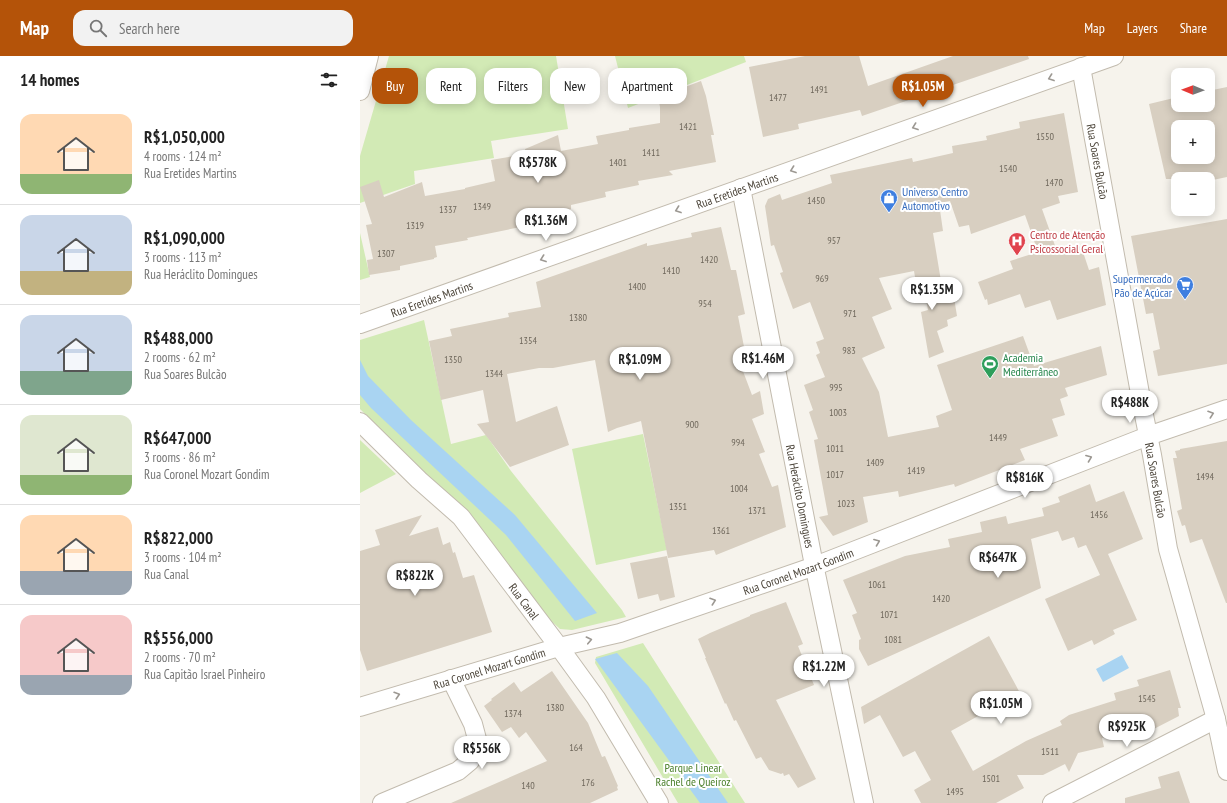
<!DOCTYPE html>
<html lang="en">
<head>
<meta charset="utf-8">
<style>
	:root { --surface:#fff; --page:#f2f2f2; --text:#222; --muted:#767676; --line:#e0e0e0; --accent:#b45309 }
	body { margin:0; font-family:"PT Sans Narrow",sans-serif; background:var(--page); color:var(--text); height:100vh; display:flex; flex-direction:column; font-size:15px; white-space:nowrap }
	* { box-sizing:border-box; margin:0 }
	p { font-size:13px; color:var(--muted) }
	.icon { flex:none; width:22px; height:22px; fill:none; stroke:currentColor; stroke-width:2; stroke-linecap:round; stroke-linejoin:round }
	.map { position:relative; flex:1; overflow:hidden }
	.panel { display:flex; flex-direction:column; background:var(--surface); width:360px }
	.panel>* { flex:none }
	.top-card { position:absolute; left:12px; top:12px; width:380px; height:36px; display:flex; gap:8px }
	.needle { width:26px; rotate:271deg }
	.controls { position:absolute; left:811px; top:12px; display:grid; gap:8px }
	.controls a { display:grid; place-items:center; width:44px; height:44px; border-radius:8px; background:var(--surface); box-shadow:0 2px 10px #0003; font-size:20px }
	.price { position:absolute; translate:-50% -34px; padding:0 9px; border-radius:14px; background:#fff; color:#222; font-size:13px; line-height:26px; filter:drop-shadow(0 1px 2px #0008) }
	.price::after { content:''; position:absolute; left:50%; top:24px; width:12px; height:9px; margin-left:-6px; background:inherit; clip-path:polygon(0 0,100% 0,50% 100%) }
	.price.current { background:var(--accent); color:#fff }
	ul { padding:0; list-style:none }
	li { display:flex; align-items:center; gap:12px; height:100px; padding:0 20px }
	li+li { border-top:1px solid var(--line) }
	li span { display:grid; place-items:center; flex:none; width:112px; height:80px; border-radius:12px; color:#555 }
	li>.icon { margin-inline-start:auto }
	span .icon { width:48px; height:48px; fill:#fffc; stroke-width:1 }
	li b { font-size:17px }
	h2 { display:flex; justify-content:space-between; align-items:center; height:48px; padding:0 20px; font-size:17px }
	.tag { padding:0 14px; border-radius:12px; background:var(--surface); box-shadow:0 2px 10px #0003; font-size:14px; line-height:36px }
	.tag.current { background:var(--accent); color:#fff }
	header { display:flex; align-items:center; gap:24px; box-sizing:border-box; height:56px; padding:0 20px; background:var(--accent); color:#fff }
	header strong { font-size:19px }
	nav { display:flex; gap:22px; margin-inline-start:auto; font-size:14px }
	.search { width:280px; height:36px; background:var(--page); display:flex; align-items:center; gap:10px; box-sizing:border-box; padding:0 14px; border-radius:12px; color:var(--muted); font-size:15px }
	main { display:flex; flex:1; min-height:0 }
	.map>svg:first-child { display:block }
	.green { fill:#d2eab5 }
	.water { fill:#a9d4f2 }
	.building { fill:#d8cfc1; fill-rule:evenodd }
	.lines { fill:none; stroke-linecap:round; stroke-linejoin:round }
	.street-casing { stroke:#c2bbae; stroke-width:20 }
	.street { stroke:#fff; stroke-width:18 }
	.oneway { stroke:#9c9892 }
	.labels { text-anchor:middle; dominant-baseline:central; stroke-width:4; stroke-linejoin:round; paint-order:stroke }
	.number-label { font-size:10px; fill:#6e675b }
	.street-label { font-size:12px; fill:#4b4439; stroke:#fff }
	.shop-label { font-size:12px; fill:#366cbe; stroke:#fff; text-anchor:start }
	.health-label { font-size:12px; fill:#be3a42; stroke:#fff; text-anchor:start }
	.leisure-label { font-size:12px; fill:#27864d; stroke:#fff; text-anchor:start }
	.park-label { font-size:12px; fill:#4a7f2a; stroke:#fff }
</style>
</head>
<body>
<header>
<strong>Map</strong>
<div class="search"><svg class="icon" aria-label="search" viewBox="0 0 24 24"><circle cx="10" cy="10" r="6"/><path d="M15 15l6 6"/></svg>Search here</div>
<nav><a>Map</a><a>Layers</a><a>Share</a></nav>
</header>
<main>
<section class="panel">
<h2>14 homes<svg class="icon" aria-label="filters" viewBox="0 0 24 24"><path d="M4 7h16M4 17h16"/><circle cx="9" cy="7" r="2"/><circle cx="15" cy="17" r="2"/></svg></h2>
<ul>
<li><span style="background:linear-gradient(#ffd9b3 75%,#8fb573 0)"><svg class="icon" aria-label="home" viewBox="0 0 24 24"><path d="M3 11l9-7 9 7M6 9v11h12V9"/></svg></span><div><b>R$1,050,000</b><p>4 rooms · 124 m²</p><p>Rua Eretides Martins</p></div></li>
<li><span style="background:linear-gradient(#c9d6e8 70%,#c2b280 0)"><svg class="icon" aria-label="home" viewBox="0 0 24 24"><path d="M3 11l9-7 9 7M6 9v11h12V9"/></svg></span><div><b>R$1,090,000</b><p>3 rooms · 113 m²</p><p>Rua Heráclito Domingues</p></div></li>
<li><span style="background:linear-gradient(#c9d6e8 70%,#7fa58c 0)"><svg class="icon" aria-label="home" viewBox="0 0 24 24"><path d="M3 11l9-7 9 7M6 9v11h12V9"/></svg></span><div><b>R$488,000</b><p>2 rooms · 62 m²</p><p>Rua Soares Bulcão</p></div></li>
<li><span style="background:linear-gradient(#dfe7d0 75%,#8fb573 0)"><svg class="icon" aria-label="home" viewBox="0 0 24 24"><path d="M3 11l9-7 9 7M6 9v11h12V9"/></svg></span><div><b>R$647,000</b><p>3 rooms · 86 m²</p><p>Rua Coronel Mozart Gondim</p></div></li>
<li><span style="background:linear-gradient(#ffd9b3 70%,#9aa5b1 0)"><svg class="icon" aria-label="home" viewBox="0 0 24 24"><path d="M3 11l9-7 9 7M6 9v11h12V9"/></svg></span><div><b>R$822,000</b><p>3 rooms · 104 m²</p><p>Rua Canal</p></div></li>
<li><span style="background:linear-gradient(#f6c9c9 75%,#9aa5b1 0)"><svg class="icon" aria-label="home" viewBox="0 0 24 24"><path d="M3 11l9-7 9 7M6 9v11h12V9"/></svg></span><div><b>R$556,000</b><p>2 rooms · 70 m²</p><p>Rua Capitão Israel Pinheiro</p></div></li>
</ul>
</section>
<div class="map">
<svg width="867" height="747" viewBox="0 0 867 747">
	<rect width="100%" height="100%" fill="#f6f3ec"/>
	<path class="green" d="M29 0H196L208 73 131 85 134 102 54 115 55 128 0 147V100Z
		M255 0H384L386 6 268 52Z
		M0 177 10 221 0 224Z
		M64 264 91 388 126 379 151 415 262 554 266 561 212 574 200 573 187 561 87 439 0 353V284Z
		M283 378 307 494 236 509 212 393Z
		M0 384 36 418 0 437Z
		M283 587 385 747H318L235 607 236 601Z"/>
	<path class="water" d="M0 304 8 320 51 364 155 459 237 557 215 565 146 479 11 352 0 339Z
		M257 597 288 630 368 747H340L235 603Z
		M762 599 769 612 743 626 736 613Z"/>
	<path class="building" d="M445 0H499L508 30 593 0H668L669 3 502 60 500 54 438 68 439 73 403 81 389 11Z
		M341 25 346 40 354 79H351L356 106 309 115 313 119 278 125 279 129 245 136 246 141 211 149V153L208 154 209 156 174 162 175 168 107 182 108 184 75 190 77 201 74 202V203L40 210V214L9 219 7 204 13 203 6 169 12 168 0 131 19 124 24 141 62 126 65 140 105 133V132L135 125 131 104 166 98 165 93 198 79 201 95 238 88 236 80 269 74V72L300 67V51L298 41Z
		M867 31V121L848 125V123H806L789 48 818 41V49H848V35ZM818 71H848V101H818Z
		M704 57 718 136 698 140 700 147 682 153 698 198 721 190 729 214 739 211 746 249 697 264 690 244 665 252 660 238 628 249 627 243 625 244 618 226 653 213 650 205 678 196 665 159 611 178 609 169 599 171 590 145 579 147 583 175 573 177 581 225 591 223 597 260 587 264 588 270 577 275 584 296 569 302 561 256 568 254 566 243 559 245 554 215 519 222 532 253 512 261 525 292 502 302 519 336 528 381 579 371 576 360 592 354 577 309 663 280 674 310 741 290 747 319 705 332 708 340 700 343 705 359 692 363 698 380 660 393 665 404 595 431 594 428 539 441 538 435 503 441 508 466 473 480 459 461 468 459 454 384 458 383 449 356 453 354 444 329 465 321 456 299 460 297 456 286 464 283 450 246 433 253 420 217 423 216 414 189 411 190 405 150 408 143 420 138 422 144 472 127 470 119 552 102 553 106 593 97 592 90 627 84 626 80 660 72 659 66Z
		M867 163V308L798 320 793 295 800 293 793 257 786 258 771 180Z
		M361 171 371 214H376L385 258 378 260 386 301 378 302 392 339 400 335 404 358 392 363 405 396 399 398 412 431 418 429 426 471 356 499 354 494 308 502 281 365 257 372 248 376 235 304 193 312H179L147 318 156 366 197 350 209 389 150 411 117 368 129 366 123 334 81 344 69 285 92 280 90 273 149 261 148 257 181 251 176 226 287 187V190L332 181 331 177Z
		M867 385V547H866L842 483 830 487 825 469 822 470 817 455 822 453 813 402H817L815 395 820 394V393Z
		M730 428 736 446 764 435 783 483 748 498 777 564 753 574 755 578 734 589 732 584 708 595 685 543 740 519 726 489 718 492 714 481 702 485 698 475 671 483 681 532 508 610 499 593V584L501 583 492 559 497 557 483 524 545 500 590 491 588 483 622 476 620 466 646 460 648 468 684 460 682 452 700 446 698 441Z
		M62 459 49 480 78 471 83 489 90 486 93 497 95 496 103 522 114 519 132 576 7 615 0 594V495L20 489 15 474Z
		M307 500 315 541 300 545 298 538 278 543 270 507Z
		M426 546 443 588 438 590 454 629 416 644 456 723 438 732 429 718 424 720 423 717 421 718 409 714 401 701 396 703 376 664 374 665 366 647 365 648 345 602H346L338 583 350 577 390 560V559Z
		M629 580 660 637 591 675 613 715 666 685 702 669 700 665 709 659 756 644 754 637 779 630 777 624 810 614 821 652H818L819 660 786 677 783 669 742 682 744 691 718 697 709 716 705 708 683 719H657L664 732 636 747H561L554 734 571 724 555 695 543 701 520 659 504 668 501 651Z
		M192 615 228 667 242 701 245 700 258 730 257 731 258 734 230 747H91L187 705 166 676 159 682 151 671 142 676 124 650 132 644 131 643 154 626 161 636Z
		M819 715 830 747H765V742L801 732 798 721Z"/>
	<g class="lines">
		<defs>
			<g id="street">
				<path id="s1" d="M721 11 783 354 792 399 808 493 856 663 867 715"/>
				<path d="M0 35 9 0"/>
				<path id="s2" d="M381 132 452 499 504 747"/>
				<path id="s3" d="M0 268 754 0"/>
				<path id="s4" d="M0 366 59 424 101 461 199 591 236 642 299 747"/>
				<path id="s5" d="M0 651 199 591 260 577 455 510 788 380 867 353"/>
				<path d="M22 747 98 715 110 705 116 695 117 683 113 668 91 623"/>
				<path d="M692 747 856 663"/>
			</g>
		</defs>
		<use href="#street" class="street-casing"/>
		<use href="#street" class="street"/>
	</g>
	<defs><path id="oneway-chevron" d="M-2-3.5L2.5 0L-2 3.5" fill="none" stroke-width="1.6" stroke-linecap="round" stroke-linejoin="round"/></defs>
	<g class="oneway">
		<use href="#oneway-chevron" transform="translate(691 22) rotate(160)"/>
		<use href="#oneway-chevron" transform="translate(555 71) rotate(160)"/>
		<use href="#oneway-chevron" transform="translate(433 114) rotate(160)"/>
		<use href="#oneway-chevron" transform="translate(318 154) rotate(160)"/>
		<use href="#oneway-chevron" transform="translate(183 203) rotate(160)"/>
		<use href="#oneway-chevron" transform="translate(851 358) rotate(-19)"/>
		<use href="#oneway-chevron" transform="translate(729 402) rotate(-21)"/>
		<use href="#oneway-chevron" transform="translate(517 486) rotate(-21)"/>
		<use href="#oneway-chevron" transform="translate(353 545) rotate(-19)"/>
		<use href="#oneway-chevron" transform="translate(229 584) rotate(-12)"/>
		<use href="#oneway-chevron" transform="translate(37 639) rotate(-17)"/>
	</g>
	<defs>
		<symbol id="shop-pin" viewBox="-11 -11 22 30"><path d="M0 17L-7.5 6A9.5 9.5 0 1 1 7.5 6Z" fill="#3f7fe0" stroke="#fff"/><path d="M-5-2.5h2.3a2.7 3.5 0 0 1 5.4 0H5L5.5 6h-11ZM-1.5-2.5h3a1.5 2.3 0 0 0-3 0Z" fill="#fff"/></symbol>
		<symbol id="hospital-pin" viewBox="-11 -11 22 30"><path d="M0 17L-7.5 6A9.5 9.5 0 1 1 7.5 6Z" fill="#e0444e" stroke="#fff"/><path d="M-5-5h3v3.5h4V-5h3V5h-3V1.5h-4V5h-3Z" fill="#fff"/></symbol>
		<symbol id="supermarket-pin" viewBox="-11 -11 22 30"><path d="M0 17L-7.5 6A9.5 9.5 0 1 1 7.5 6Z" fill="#3f7fe0" stroke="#fff"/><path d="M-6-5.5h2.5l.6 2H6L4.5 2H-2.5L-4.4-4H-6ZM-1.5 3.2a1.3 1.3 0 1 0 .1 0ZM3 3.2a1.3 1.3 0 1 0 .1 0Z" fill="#fff"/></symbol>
		<symbol id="stadium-pin" viewBox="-11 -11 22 30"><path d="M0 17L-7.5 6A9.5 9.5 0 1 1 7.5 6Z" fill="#2e9e5b" stroke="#fff"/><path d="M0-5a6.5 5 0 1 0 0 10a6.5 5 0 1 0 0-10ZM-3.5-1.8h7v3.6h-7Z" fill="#fff"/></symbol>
	</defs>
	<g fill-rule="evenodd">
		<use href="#shop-pin" x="519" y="132" width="20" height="27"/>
		<use href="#hospital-pin" x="647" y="175" width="20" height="27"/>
		<use href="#supermarket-pin" x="815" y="219" width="20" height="27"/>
		<use href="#stadium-pin" x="620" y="298" width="20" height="27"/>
	</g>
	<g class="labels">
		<g class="number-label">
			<text x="459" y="33">1491</text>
			<text x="418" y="41">1477</text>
			<text x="328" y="70">1421</text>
			<text x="685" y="80">1550</text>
			<text x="291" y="96">1411</text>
			<text x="258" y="106">1401</text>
			<text x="648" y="112">1540</text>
			<text x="694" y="126">1470</text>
			<text x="456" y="144">1450</text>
			<text x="122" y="150">1349</text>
			<text x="88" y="153">1337</text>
			<text x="55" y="169">1319</text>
			<text x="474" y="184">957</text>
			<text x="26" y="197">1307</text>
			<text x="349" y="203">1420</text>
			<text x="311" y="214">1410</text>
			<text x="462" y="222">969</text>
			<text x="277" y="230">1400</text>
			<text x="345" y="247">954</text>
			<text x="490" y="257">971</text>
			<text x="218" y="261">1380</text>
			<text x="168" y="284">1354</text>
			<text x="489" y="294">983</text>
			<text x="93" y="303">1350</text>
			<text x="134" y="317">1344</text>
			<text x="476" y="331">995</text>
			<text x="478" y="356">1003</text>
			<text x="332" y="368">900</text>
			<text x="638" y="381">1449</text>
			<text x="378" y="386">994</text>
			<text x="475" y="392">1011</text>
			<text x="515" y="406">1409</text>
			<text x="556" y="414">1419</text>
			<text x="475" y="418">1017</text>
			<text x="845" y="420">1494</text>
			<text x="379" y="432">1004</text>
			<text x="486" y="447">1023</text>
			<text x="318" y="450">1351</text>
			<text x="397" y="454">1371</text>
			<text x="739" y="458">1456</text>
			<text x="361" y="474">1361</text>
			<text x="517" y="528">1061</text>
			<text x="581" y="542">1420</text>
			<text x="529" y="558">1071</text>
			<text x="533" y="583">1081</text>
			<text x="787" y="642">1545</text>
			<text x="195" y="651">1380</text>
			<text x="153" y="657">1374</text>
			<text x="216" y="691">164</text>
			<text x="690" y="695">1511</text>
			<text x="631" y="722">1501</text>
			<text x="228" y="726">176</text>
			<text x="168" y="729">140</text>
			<text x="595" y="735">1495</text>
		</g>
		<g class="street-label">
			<text stroke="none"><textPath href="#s1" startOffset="96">Rua Soares Bulcão</textPath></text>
			<text stroke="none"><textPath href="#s3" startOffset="400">Rua Eretides Martins</textPath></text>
			<text stroke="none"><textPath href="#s3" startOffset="76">Rua Eretides Martins</textPath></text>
			<text stroke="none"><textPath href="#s1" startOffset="420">Rua Soares Bulcão</textPath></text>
			<text stroke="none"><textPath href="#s2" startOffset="314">Rua Heráclito Domingues</textPath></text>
			<text stroke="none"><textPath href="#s5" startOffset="459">Rua Coronel Mozart Gondim</textPath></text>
			<text stroke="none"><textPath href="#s4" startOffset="244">Rua Canal</textPath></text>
			<text stroke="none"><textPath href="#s5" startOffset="135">Rua Coronel Mozart Gondim</textPath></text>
		</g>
		<g class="shop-label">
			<text x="542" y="135">Universo Centro<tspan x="542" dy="14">Automotivo</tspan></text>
			<text x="812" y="222" text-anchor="end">Supermercado<tspan x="812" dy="14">Pão de Açúcar</tspan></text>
		</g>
		<g class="health-label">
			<text x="670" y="178">Centro de Atenção<tspan x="670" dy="14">Psicossocial Geral</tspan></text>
		</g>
		<g class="leisure-label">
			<text x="643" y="301">Academia<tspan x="643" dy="14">Mediterrâneo</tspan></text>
		</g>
		<g class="park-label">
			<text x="333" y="711">Parque Linear<tspan x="333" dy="14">Rachel de Queiroz</tspan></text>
		</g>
	</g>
</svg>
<div class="controls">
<a><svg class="needle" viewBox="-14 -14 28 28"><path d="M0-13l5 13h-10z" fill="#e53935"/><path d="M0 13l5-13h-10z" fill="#767676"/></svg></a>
<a>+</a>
<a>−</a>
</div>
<b class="price current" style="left:563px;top:52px">R$1.05M</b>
<b class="price" style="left:178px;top:128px">R$578K</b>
<b class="price" style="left:186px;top:186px">R$1.36M</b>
<b class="price" style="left:572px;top:255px">R$1.35M</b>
<b class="price" style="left:403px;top:324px">R$1.46M</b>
<b class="price" style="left:280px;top:325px">R$1.09M</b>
<b class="price" style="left:770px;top:368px">R$488K</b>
<b class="price" style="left:665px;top:443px">R$816K</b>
<b class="price" style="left:638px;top:523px">R$647K</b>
<b class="price" style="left:55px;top:541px">R$822K</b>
<b class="price" style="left:464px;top:632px">R$1.22M</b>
<b class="price" style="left:641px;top:669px">R$1.05M</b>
<b class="price" style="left:767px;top:692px">R$925K</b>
<b class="price" style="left:122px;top:714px">R$556K</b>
<div class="top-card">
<a class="tag current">Buy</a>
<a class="tag">Rent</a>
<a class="tag">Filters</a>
<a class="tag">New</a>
<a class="tag">Apartment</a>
</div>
</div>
</main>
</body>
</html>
